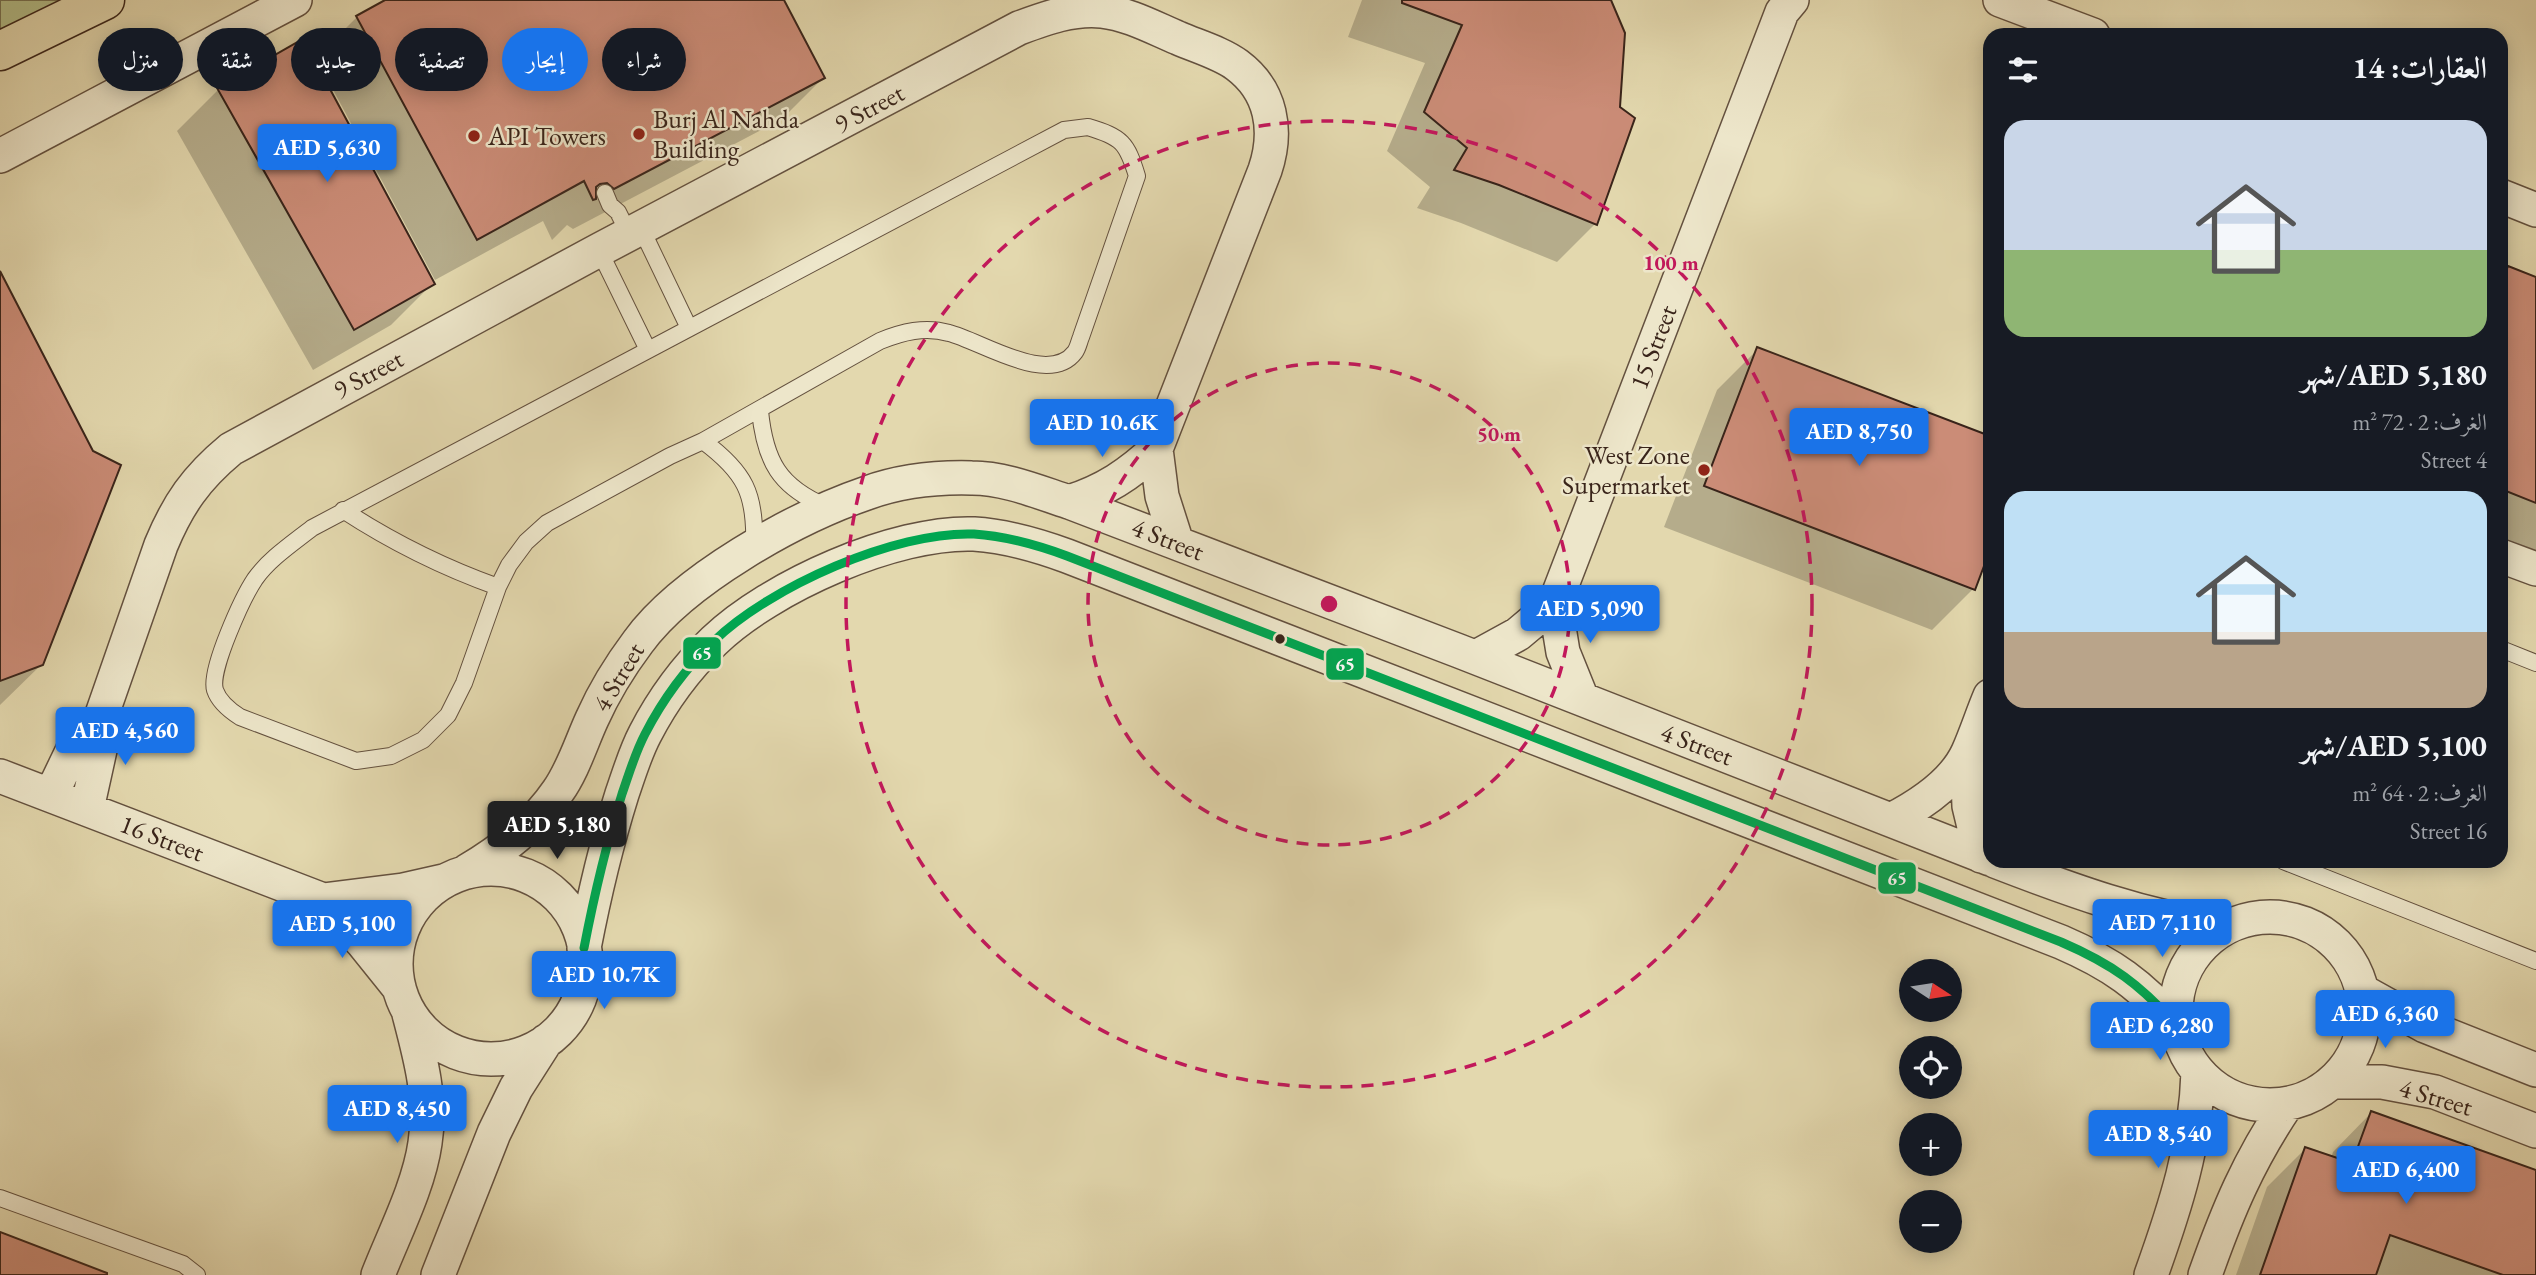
<!DOCTYPE html>
<html lang="ar">
<head>
<meta charset="utf-8">
<style>
	:root { --surface:#171b24; --page:#242831; --text:#f1f3f6; --muted:#9ea1a6; --accent:#1a73e8 }
	body { margin:0; font-family:"EB Garamond",Amiri,serif; background:var(--page); color:var(--text); direction:rtl; height:100vh; display:flex; flex-direction:column; font-size:26px; white-space:nowrap }
	* { box-sizing:border-box; margin:0 }
	p { font-size:23px; color:var(--muted) }
	.icon { flex:none; width:38px; height:38px; fill:none; stroke:currentColor; stroke-width:2; stroke-linecap:round; stroke-linejoin:round }
	.map { position:relative; flex:1; overflow:hidden; direction:ltr }
	.drawer { position:absolute; left:1983px; top:28px; width:525px; height:840px; display:flex; flex-direction:column; background:var(--surface); border-radius:21px; box-shadow:0 4px 18px #0003; direction:rtl }
	.drawer>* { flex:none }
	.hud { position:absolute; left:21px; top:28px; width:665px; height:63px; direction:rtl; display:flex; gap:14px }
	.needle { width:46px; rotate:102deg }
	.controls { position:absolute; left:1899px; top:959px; display:grid; gap:14px }
	.controls a { display:grid; place-items:center; width:63px; height:63px; border-radius:50%; background:var(--surface); box-shadow:0 4px 18px #0003; font-size:35px }
	.price { position:absolute; translate:-50% -60px; padding:0 16px; border-radius:7px; background:var(--accent); color:#fff; font-size:23px; line-height:46px; filter:drop-shadow(0 2px 4px #0008) }
	.price::after { content:''; position:absolute; left:50%; top:42px; width:21px; height:16px; margin-left:-10px; background:inherit; clip-path:polygon(0 0,100% 0,50% 100%) }
	.price.selected { background:#222; color:#fff }
	ul { padding:0; list-style:none }
	li { display:grid; align-content:center; gap:14px; height:371px; padding:0 21px }
	li span { display:grid; place-items:center; height:217px; border-radius:21px; color:#555 }
	li>.icon { margin-inline-start:auto }
	span .icon { width:126px; height:126px; fill:#fffc; stroke-width:1 }
	li b { font-size:30px }
	h2 { display:flex; justify-content:space-between; align-items:center; height:84px; padding:0 21px; font-size:30px }
	.chip { padding:0 24px; border-radius:32px; background:var(--surface); box-shadow:0 4px 18px #0003; font-size:24px; line-height:63px }
	.chip.selected { background:var(--accent); color:#fff }
	.map>svg:first-child { display:block }
	.green { fill:#b4bf8a; stroke:#767252; stroke-width:2 }
	.shadow { fill:#0003 }
	.building { fill:#cb8c77; stroke:#39241a; stroke-width:2 }
	.lines { fill:none; stroke-linecap:round; stroke-linejoin:round }
	.lane-casing { stroke:#64513f; stroke-width:18 }
	.street-casing { stroke:#64513f; stroke-width:36 }
	.highway-casing { stroke:#39241a; stroke-width:41 }
	.lane { stroke:#ede6ca; stroke-width:16 }
	.street { stroke:#ede6ca; stroke-width:33 }
	.highway { stroke:#e3d8ae; stroke-width:38 }
	.bus-1-casing { stroke:#ede6ca; stroke-width:14 }
	.bus-1 { stroke:#00a651; stroke-width:9 }
	.ring { fill:none; stroke:#c2185b; stroke-width:3.5; stroke-dasharray:12 9 }
	.poi-dot { fill:#8f2418; stroke:#ede6ca; stroke-width:2.5 }
	.bus-dot { fill:#39241a; stroke:#ede6ca; stroke-width:2.5 }
	.labels { text-anchor:middle; dominant-baseline:central; stroke-width:5; stroke-linejoin:round; paint-order:stroke }
	.street-label { font-size:26px; fill:#39241a; stroke:#ede6ca }
	.poi-label { font-size:26px; fill:#39241a; stroke:#ede6ca; text-anchor:start }
	.centre { fill:#c2185b; stroke:#ede6ca; stroke-width:3.5 }
	.ring-label { font-size:21px; text-anchor:middle; font-weight:bold; fill:#c2185b; stroke:#ede6ca; stroke-width:5; stroke-linejoin:round; paint-order:stroke }
	.line-badge { stroke:#ede6ca; stroke-width:2.5 }
	.badge-label { font-size:19px; text-anchor:middle; font-weight:bold; fill:#fff }
</style>
</head>
<body>
<div class="map">
<svg width="2536" height="1275" viewBox="0 0 2536 1275">
	<rect width="100%" height="100%" fill="#e3d8ae"/>
	<filter id="stains"><feTurbulence type="fractalNoise" baseFrequency=".00286" numOctaves="4"/><feColorMatrix values="0 0 0 0 .2 0 0 0 0 .09 0 0 0 0 .02 0 0 0 .5 -.17"/></filter>
	<radialGradient id="worn" r=".72"><stop offset=".6" stop-color="#630" stop-opacity="0"/><stop offset="1" stop-color="#630" stop-opacity=".3"/></radialGradient>
	<path class="green" d="M0 0H62L0 32Z"/>
	<path class="shadow" d="M388 0H783L823 78 782 119 573 229 567 225 552 240 543 221 435 280 316 58 357 17Z
		M1362 0H1609L1595 224 1557 262 1461 223 1417 208 1430 187 1387 151 1425 63 1348 37Z
		M302 42 432 284 391 325 313 370 177 131 218 90Z
		M2509 268 2536 279V560L2501 545V276Z
		M0 312 42 664 0 705Z
		M1758 349 1973 589 1932 630 1664 527 1717 390Z
		M2371 1113 2536 1172V1275H2236L2267 1187 2305 1149 2331 1158 2333 1152Z"/>
	<path class="building" d="M385 0H784L825 78 614 189 607 183 600 184 596 187V199L593 200 584 181 477 240 356 16Z
		M1402 0H1611L1625 33 1620 107 1635 118 1597 225 1499 185 1454 170 1467 148 1424 112 1462 25 1402 3Z
		M303 39 435 284 354 330 217 88Z
		M2508 266 2536 277V503L2501 489V285Z
		M0 271 93 451 121 465 43 665 0 681Z
		M1757 347 1990 436V550L1975 590 1704 486Z
		M2371 1111 2536 1170V1275H2503L2390 1235 2376 1275H2260L2305 1147 2352 1163Z
		M0 1232 107 1273V1275H0Z"/>
	<g class="lines">
		<defs>
			<path id="lane" d="M1088 127C1122 137 1127 143 1137 176L1081 337C1079 342 1078 348 1075 352 1049 387 981 341 949 333 925 326 902 332 880 341L703 441 670 456 547 523 526 542 509 565 498 587 464 683 448 715 423 740 391 756 356 761 240 717C229 710 219 702 215 690 209 670 243 597 255 579 269 559 293 543 312 528L1064 130Z
				M605 193 610 205 618 212 629 234
				M641 228 689 328
				M599 250 648 350
				M760 411C765 461 779 487 827 507
				M703 441C745 472 756 494 754 546
				M343 510C392 542 442 567 498 587
				M2501 649 2536 663
				M2283 861 2536 961
				M0 1198 183 1264 197 1275"/>
			<path id="street" d="M2000 0 2093 35
				M0 156 295 0
				M2501 196 2536 210
				M1069 502C1104 491 1130 474 1156 449
				M2501 556 2536 569
				M1476 657 1518 634 1555 603
				M1582 699 1563 652 1555 603 1782 12 1792 0
				M1967 754 1969 806 1981 856
				M0 776 323 900 362 942 399 988
				M51 795 76 743 100 720
				M87 809 100 750V720L161 545C178 504 196 478 231 449L599 250 1019 28C1046 18 1073 8 1102 11 1129 14 1154 28 1178 38 1196 46 1221 53 1237 65 1272 91 1278 131 1265 170L1156 449 1162 496 1177 543
				M1891 820C1920 805 1954 783 1968 752 1976 734 1982 715 1990 696
				M1995 861C2070 890 2144 917 2224 928
				M396 964a95 95 0 1 1 190 0a95 95 0 1 1-190 0Z
				M467 871C502 850 534 826 558 791 573 770 581 743 592 719 604 692 620 666 638 642 683 580 794 518 867 493 900 481 936 477 972 478 1005 478 1038 492 1069 502L1459 651 1990 859
				M323 900 403 890 443 881
				M2176 1011a94 94 0 1 1 188 0a94 94 0 1 1-188 0Z
				M584 948C594 896 606 845 622 794 629 774 635 753 645 734 663 699 686 668 714 641 770 587 895 531 974 534 1006 536 1037 545 1067 556L2061 942C2112 964 2140 984 2178 1027
				M2362 991 2425 1026 2536 1070
				M2332 1082H2382L2435 1092 2536 1131
				M378 1275C394 1234 419 1186 425 1143 432 1099 420 1056 409 1014
				M438 1275 494 1133 516 1088 546 1041
				M2151 1275C2175 1208 2196 1144 2198 1072
				M2205 1275C2228 1210 2248 1162 2287 1104"/>
			<path id="highway" d="M0 51 105 0"/>
		</defs>
		<use href="#lane" class="lane-casing"/>
		<use href="#street" class="street-casing"/>
		<use href="#highway" class="highway-casing"/>
		<use href="#lane" class="lane"/>
		<use href="#street" class="street"/>
		<use href="#highway" class="highway"/>
		<defs>
			<path id="bus-1" d="M584 948C594 896 606 845 622 794 629 774 635 753 645 734 663 699 686 668 714 641 770 587 895 531 974 534 1006 536 1037 545 1067 556L2061 942C2112 964 2140 984 2178 1027"/>
		</defs>
		<use href="#bus-1" class="bus-1-casing"/>
		<use href="#bus-1" class="bus-1"/>
	</g>
	<g class="ring">
		<circle cx="1329" cy="604" r="241"/>
		<circle cx="1329" cy="604" r="483"/>
	</g>
	<g class="poi-dot">
		<circle cx="639" cy="134" r="7"/>
		<circle cx="474" cy="136" r="7"/>
		<circle cx="1704" cy="470" r="7"/>
	</g>
	<circle class="bus-dot" cx="1280" cy="639" r="6"/>
	<g class="labels">
		<g class="street-label">
			<text transform="translate(869 108) rotate(-28)">9 Street</text>
			<text transform="translate(1653 347) rotate(-69)">15 Street</text>
			<text transform="translate(368 374) rotate(-28)">9 Street</text>
			<text transform="translate(1168 539) rotate(21)">4 Street</text>
			<text transform="translate(618 677) rotate(-59)">4 Street</text>
			<text transform="translate(1697 744) rotate(21)">4 Street</text>
			<text transform="translate(162 838) rotate(21)">16 Street</text>
			<text transform="translate(2436 1097) rotate(16)">4 Street</text>
		</g>
		<g class="poi-label">
			<text x="653" y="119">Burj Al Nahda<tspan x="653" dy="30">Building</tspan></text>
			<text x="488" y="136">API Towers</text>
			<text x="1690" y="455" text-anchor="end">West Zone<tspan x="1690" dy="30">Supermarket</tspan></text>
		</g>
	</g>
	<circle cx="1329" cy="604" r="10" class="centre"/>
	<g class="ring-label">
		<text x="1671" y="270">100 m</text>
		<text x="1499" y="441">50 m</text>
	</g>
	<g class="line-badge">
		<rect x="682" y="636" width="40" height="34" rx="7" fill="#00a651"/>
		<rect x="1325" y="647" width="40" height="34" rx="7" fill="#00a651"/>
		<rect x="1877" y="861" width="40" height="34" rx="7" fill="#00a651"/>
	</g>
	<g class="badge-label">
		<text x="702" y="660">65</text>
		<text x="1345" y="671">65</text>
		<text x="1897" y="885">65</text>
	</g>
	<rect width="100%" height="100%" filter="url(#stains)"/>
	<rect width="100%" height="100%" fill="url(#worn)"/>
</svg>
<div class="controls">
<a><svg class="needle" viewBox="-14 -14 28 28"><path d="M0-13l5 13h-10z" fill="#e53935"/><path d="M0 13l5-13h-10z" fill="#9ea1a6"/></svg></a>
<a><svg class="icon" aria-label="locate" viewBox="0 0 24 24"><circle cx="12" cy="12" r="6"/><path d="M12 2v4M12 18v4M2 12h4M18 12h4"/></svg></a>
<a>+</a>
<a>−</a>
</div>
<b class="price" style="left:327px;top:184px">AED 5,630</b>
<b class="price" style="left:1102px;top:459px">AED 10.6K</b>
<b class="price" style="left:1859px;top:468px">AED 8,750</b>
<b class="price" style="left:1590px;top:645px">AED 5,090</b>
<b class="price" style="left:125px;top:767px">AED 4,560</b>
<b class="price selected" style="left:557px;top:861px">AED 5,180</b>
<b class="price" style="left:2162px;top:959px">AED 7,110</b>
<b class="price" style="left:342px;top:960px">AED 5,100</b>
<b class="price" style="left:604px;top:1011px">AED 10.7K</b>
<b class="price" style="left:2385px;top:1050px">AED 6,360</b>
<b class="price" style="left:2160px;top:1062px">AED 6,280</b>
<b class="price" style="left:397px;top:1145px">AED 8,450</b>
<b class="price" style="left:2158px;top:1170px">AED 8,540</b>
<b class="price" style="left:2406px;top:1206px">AED 6,400</b>
<div class="hud">
<a class="chip">شراء</a>
<a class="chip selected">إيجار</a>
<a class="chip">تصفية</a>
<a class="chip">جديد</a>
<a class="chip">شقة</a>
<a class="chip">منزل</a>
</div>
<section class="drawer">
<h2>العقارات: 14<svg class="icon" aria-label="filters" viewBox="0 0 24 24"><path d="M4 7h16M4 17h16"/><circle cx="9" cy="7" r="2"/><circle cx="15" cy="17" r="2"/></svg></h2>
<ul>
<li><span style="background:linear-gradient(#c9d6e8 60%,#8fb573 0)"><svg class="icon" aria-label="home" viewBox="0 0 24 24"><path d="M3 11l9-7 9 7M6 9v11h12V9"/></svg></span><div><b>AED 5,180/شهر</b><p>الغرف: 2 · 72 m²</p><p>4 Street</p></div></li>
<li><span style="background:linear-gradient(#bfe0f5 65%,#b9a48a 0)"><svg class="icon" aria-label="home" viewBox="0 0 24 24"><path d="M3 11l9-7 9 7M6 9v11h12V9"/></svg></span><div><b>AED 5,100/شهر</b><p>الغرف: 2 · 64 m²</p><p>16 Street</p></div></li>
</ul>
</section>
</div>
</body>
</html>
